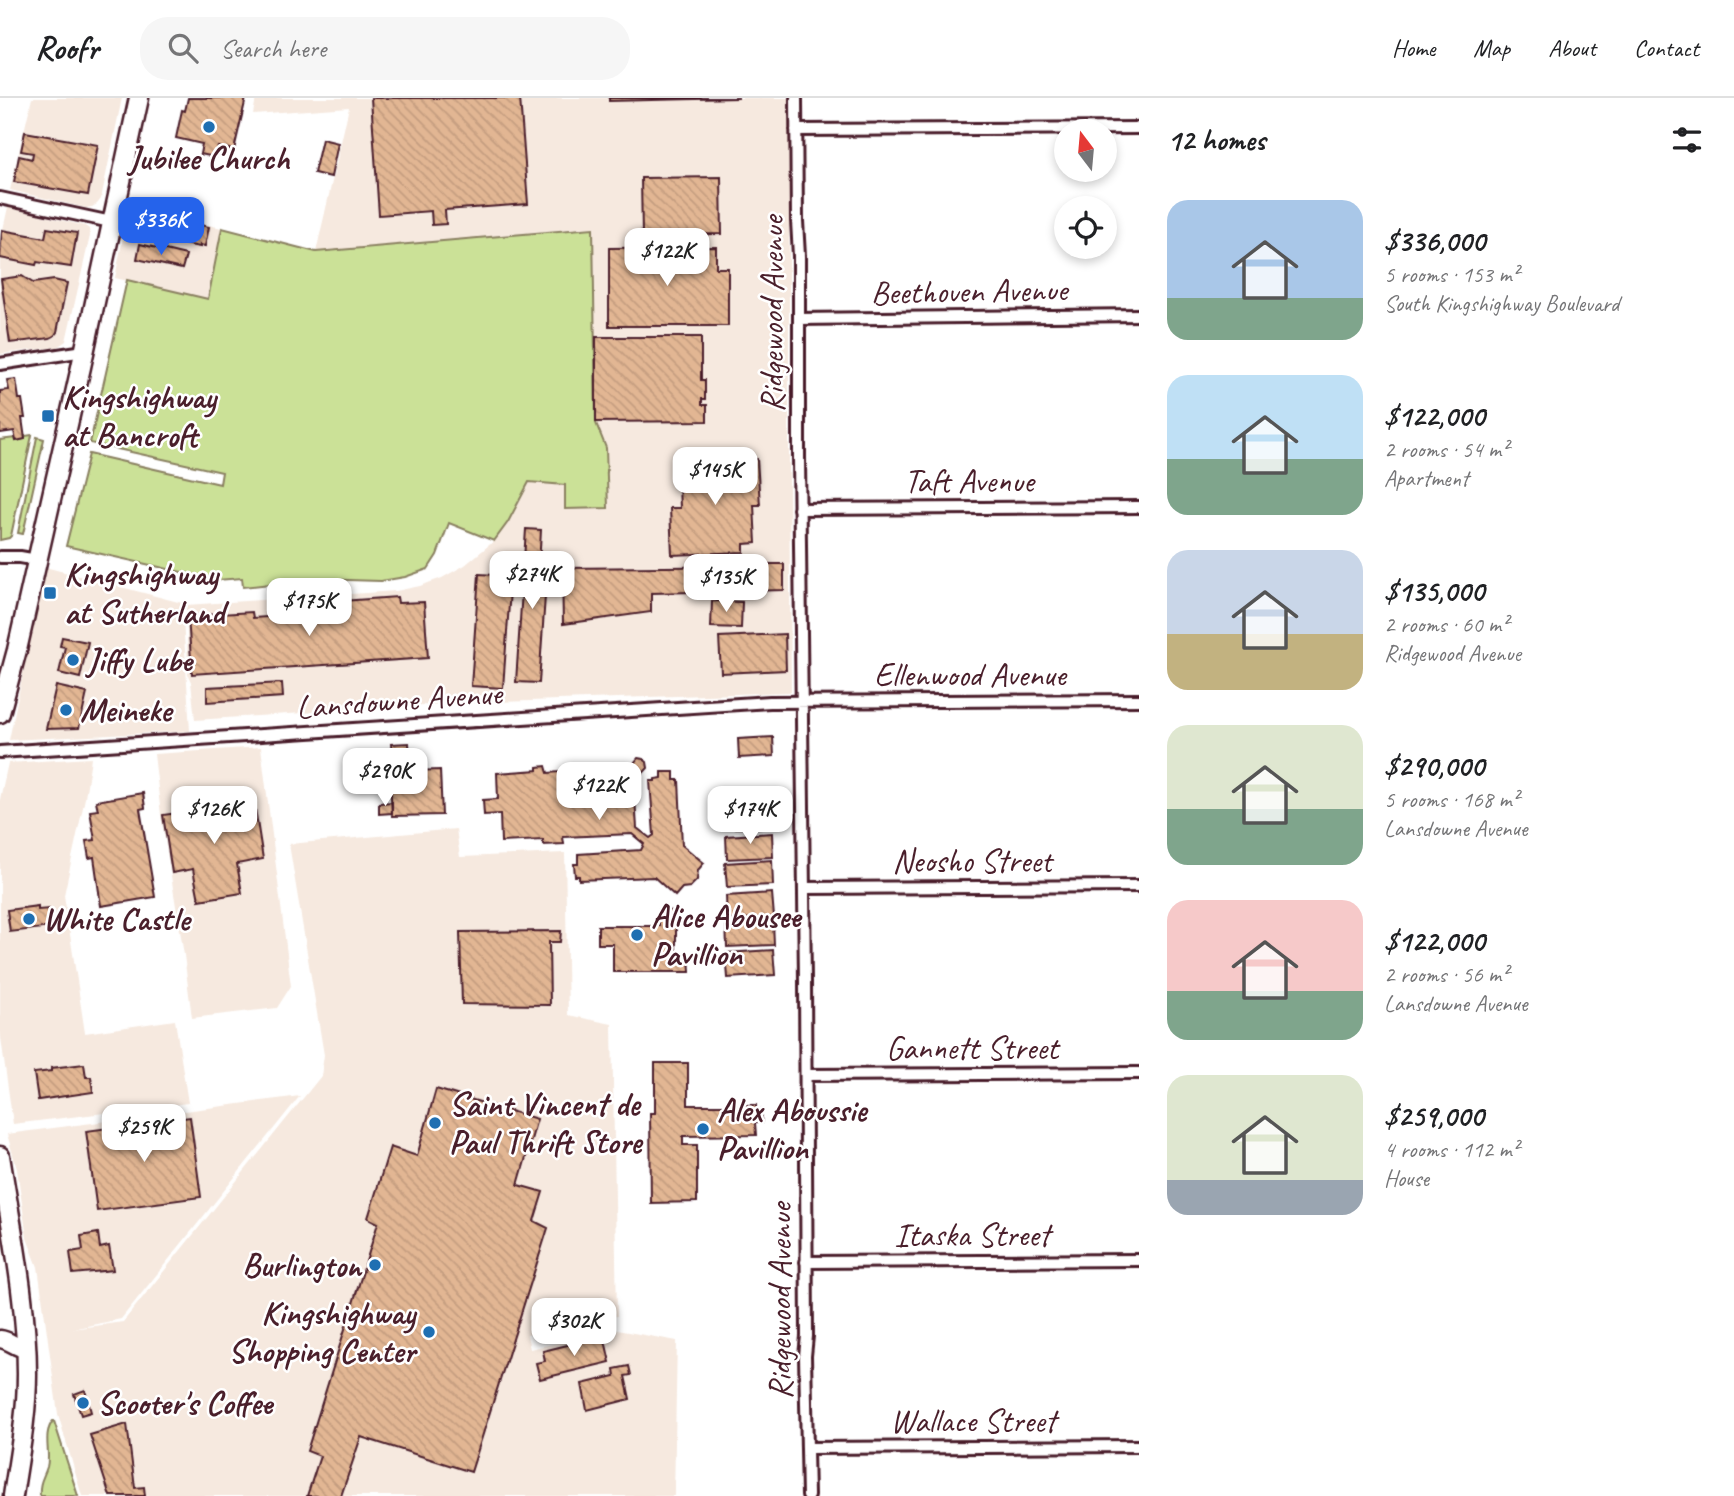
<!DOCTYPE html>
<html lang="en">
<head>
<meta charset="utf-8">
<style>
	:root { --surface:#fff; --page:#f6f6f6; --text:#202124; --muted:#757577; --line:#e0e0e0; --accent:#2563eb }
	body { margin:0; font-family:Caveat,sans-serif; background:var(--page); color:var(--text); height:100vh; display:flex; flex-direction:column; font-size:26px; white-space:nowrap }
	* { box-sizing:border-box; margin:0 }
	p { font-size:23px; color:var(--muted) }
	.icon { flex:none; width:38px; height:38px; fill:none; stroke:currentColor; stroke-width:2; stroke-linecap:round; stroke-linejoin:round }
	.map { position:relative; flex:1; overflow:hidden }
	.sheet { display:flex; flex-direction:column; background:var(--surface); width:595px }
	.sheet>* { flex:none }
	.needle { width:46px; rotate:344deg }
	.fabs { position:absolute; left:1054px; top:21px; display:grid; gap:14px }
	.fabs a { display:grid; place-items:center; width:63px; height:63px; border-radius:50%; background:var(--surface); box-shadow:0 4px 10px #0003; font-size:35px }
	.price { position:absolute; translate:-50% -60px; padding:0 16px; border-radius:14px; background:#fff; color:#222; font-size:23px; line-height:46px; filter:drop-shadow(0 2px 4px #0008) }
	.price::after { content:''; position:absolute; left:50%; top:42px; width:21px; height:16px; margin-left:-10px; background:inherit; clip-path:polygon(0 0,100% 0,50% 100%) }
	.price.active { background:var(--accent); color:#fff }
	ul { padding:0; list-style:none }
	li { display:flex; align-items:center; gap:21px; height:175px; padding:0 28px }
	li span { display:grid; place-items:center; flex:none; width:196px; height:140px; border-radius:21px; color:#555 }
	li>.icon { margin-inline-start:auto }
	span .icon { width:84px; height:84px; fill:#fffc; stroke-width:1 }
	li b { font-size:30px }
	h2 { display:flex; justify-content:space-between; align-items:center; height:84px; padding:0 28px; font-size:30px }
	header { display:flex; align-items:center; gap:42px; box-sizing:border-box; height:98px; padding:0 35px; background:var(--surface); border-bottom:2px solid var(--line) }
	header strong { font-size:33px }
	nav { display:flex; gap:38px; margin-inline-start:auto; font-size:24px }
	.search { width:490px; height:63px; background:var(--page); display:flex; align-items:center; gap:18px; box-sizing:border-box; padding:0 24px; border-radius:28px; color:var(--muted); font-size:26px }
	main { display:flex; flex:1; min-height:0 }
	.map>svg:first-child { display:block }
	.built { fill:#f6e9df }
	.grass { fill:#cbe197; stroke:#8a8061; stroke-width:2 }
	.building { fill:url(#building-back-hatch); stroke:#4a1f2b; stroke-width:2 }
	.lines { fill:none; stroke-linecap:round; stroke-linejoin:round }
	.street-casing { stroke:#4a1f2b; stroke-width:16 }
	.secondary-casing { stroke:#4a1f2b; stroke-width:21 }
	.primary-casing { stroke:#4a1f2b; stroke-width:23 }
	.street { stroke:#fff; stroke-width:10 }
	.secondary { stroke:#fff; stroke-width:16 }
	.primary { stroke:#fff; stroke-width:18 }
	.poi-dot { fill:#1f6fb2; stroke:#fff; stroke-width:2.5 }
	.labels { text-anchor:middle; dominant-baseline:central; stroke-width:5; stroke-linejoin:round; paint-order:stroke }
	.poi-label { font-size:33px; font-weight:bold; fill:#4a1f2b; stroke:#fff; text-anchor:start }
	.street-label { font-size:33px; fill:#4a1f2b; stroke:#fff }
</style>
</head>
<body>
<header>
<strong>Roofr</strong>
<div class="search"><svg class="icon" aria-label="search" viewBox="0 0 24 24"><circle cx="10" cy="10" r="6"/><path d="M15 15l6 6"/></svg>Search here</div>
<nav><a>Home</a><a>Map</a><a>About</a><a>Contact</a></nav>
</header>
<main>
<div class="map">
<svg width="1139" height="1398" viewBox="0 0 1139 1398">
	<defs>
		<pattern id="building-back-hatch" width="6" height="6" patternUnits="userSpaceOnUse" patternTransform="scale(1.75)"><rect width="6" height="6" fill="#e2b693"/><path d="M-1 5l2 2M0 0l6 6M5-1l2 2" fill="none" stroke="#c39c7f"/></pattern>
	</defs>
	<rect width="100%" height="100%" fill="#fff"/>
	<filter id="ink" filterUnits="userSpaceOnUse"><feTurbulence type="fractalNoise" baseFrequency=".0143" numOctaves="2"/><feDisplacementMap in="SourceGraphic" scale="14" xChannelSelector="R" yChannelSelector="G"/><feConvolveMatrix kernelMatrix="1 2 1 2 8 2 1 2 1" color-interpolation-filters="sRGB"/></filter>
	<g filter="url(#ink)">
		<path class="built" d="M32 0H122L101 101 97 106 92 109 86 110 10 92Z
			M256 0H789V377L791 594 441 606 195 622 191 584 188 577 186 507 396 493 420 488 442 480 465 467 494 443 508 424 528 384 565 387V411L606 350 596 325 593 131 316 154 349 9 253 16Z
			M8 109 85 128 89 131 90 138 66 243 57 249 0 256V145Z
			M129 110 222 130 208 201 115 180Z
			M45 469 182 505 190 633 9 642Z
			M261 649 291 888 277 910 192 920 184 857 161 717 154 656Z
			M91 660 85 700 64 797 85 935 175 922 188 1005 13 1026 0 933V701L8 665Z
			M456 731 460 759 565 755 568 917 612 926 617 1218 527 1237 530 1251 617 1232 677 1243 674 1398H82L58 1316 38 1169 27 1140 17 1071 7 1036 300 998 121 1221 72 1231 123 1224 321 978 324 957 289 746Z"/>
		<path class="grass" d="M222 130 316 154 593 130 596 325 606 350 608 410 565 411V387L529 384 508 424 494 443 449 425 437 457 428 471 405 479 381 483 314 481 243 489 242 480 217 482 66 448 89 356 220 386 222 374 90 345 127 182 208 201Z
			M32 337 11 438 9 440 0 442V342L15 340 16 343 25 341V338Z
			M37 339 44 341 23 436 18 435Z
			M53 1323H54L78 1398H40C39 1384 43 1381 47 1369 51 1355 42 1336 53 1323Z"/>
		<path class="building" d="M188 0H246L234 52 218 49 215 59 200 56 202 46 176 40 182 12 185 13Z
			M371 0H520L528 106 445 112 446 126 432 127 431 113 379 117Z
			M609 0H739L609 3Z
			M25 34 98 47 88 97 14 84 19 58 32 61 33 55 21 53Z
			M322 41 338 45 331 79 314 75Z
			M721 79 722 136 642 137 641 80Z
			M172 121 209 129 205 148 200 147V149L173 144 174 141 168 140Z
			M47 130 77 135 71 169 37 164 36 167 0 160 2 132 45 140Z
			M140 146 186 157 182 171 137 161Z
			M716 149V170H728V228H609V150Z
			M22 178 33 185 54 182 67 185 57 234 54 238 50 240 10 245 1 181Z
			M596 239H701V282H705V301H702V307H707V323L596 324Z
			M16 281 19 301H22L25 320H22L25 341 16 343 14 333 0 335V293L9 292 7 282Z
			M757 361 760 407H754L756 445 744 446V454L672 457 670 410H680L678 365Z
			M526 431 541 432 539 469H547L539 585 516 584Z
			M765 466H784V492L651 495V514L563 526 562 470 765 468Z
			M479 476 511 478 503 590 471 588Z
			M397 499 398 505 424 504 428 560 192 576 188 518 252 514 253 520 342 514V503Z
			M712 503 742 504 741 530 711 529Z
			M785 536 786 572 721 575 719 539Z
			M62 539 88 544 80 580 59 575 65 549 60 548Z
			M282 585 283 599 207 604V589Z
			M56 588 87 595 79 630 46 631Z
			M773 639 774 658 739 660 738 641Z
			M409 645 411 673 440 672 442 717 392 718 390 680H394L391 646Z
			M638 660 643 661 647 664 648 670 634 685 637 730 650 740 654 737 650 683H655V681L662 680V674H674V682H679L682 747 704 765 698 772 697 782 690 789 682 790 675 798 654 779 579 782V778H575L574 766H578V756L641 752 644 746 632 736 563 739 564 746 543 747V742L501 744 500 716 484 717 483 702 498 701 497 675 538 672V669L546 668 548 675 560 674 562 703 574 702V686L582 678 626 675Z
			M143 695 145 710 140 711 155 799 101 808 94 759 89 760 86 743 95 742 90 713 98 712 96 703Z
			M254 704 263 761 237 766 242 795 199 802 193 771 172 775 163 717Z
			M392 704V715L379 716V705Z
			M773 705 774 729 726 730V706Z
			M772 735 773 759 727 761 726 738Z
			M772 762 773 787 727 789 725 765Z
			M772 795 774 819 727 822 726 798Z
			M38 808V812L49 811 52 829 10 834 7 812Z
			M659 812 676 813V856H689L690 874H613V846H598V828H659Z
			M773 823 774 847 727 849 726 825Z
			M561 833 560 844H549L550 907 462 906 460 834Z
			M773 852 775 877 728 880 726 855Z
			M655 965H688V1007H756V1013L761 1012 762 1025H755L756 1037 683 1038V1047H697V1104L651 1105 650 1015H655Z
			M84 966 86 979H91L93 994 38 1002 34 975 51 973V970Z
			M436 991 537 1021 518 1087 543 1094 534 1123 548 1130 471 1374 361 1339 341 1398H307L320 1358 307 1353 378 1125 368 1120 390 1049 417 1058Z
			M190 1019 201 1099 97 1113 86 1033Z
			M98 1135 100 1150 109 1148 113 1172 73 1176 70 1154 83 1152 81 1138Z
			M604 1238 610 1264 540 1281 536 1265 545 1263 543 1253Z
			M629 1268 631 1277 625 1278 630 1301 587 1312 582 1286 615 1278 614 1271Z
			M85 1292 91 1314 81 1317 74 1296Z
			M127 1326 135 1390 144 1389 145 1398H110L90 1337Z"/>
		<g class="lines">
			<defs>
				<path id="street" d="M796 0 797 123 799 158V360L805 883 807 1238 805 1258 808 1398
					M796 32 1139 30
					M0 100 111 124
					M799 221 1139 217
					M0 266 84 253
					M799 411 1139 409
					M0 459H20L37 462
					M0 654 770 604 1139 602
					M804 790 1139 788
					M806 977 1139 975
					M806 1164 1139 1162
					M807 1350 1139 1348"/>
				<path id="secondary" d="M0 1241C10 1242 16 1250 26 1251"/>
				<path id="primary" d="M0 615 17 552 81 269 139 0
					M0 1058C11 1128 27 1204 27 1276 27 1317 19 1358 13 1398"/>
			</defs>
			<use href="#street" class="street-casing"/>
			<use href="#secondary" class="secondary-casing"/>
			<use href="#primary" class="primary-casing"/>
			<use href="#street" class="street"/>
			<use href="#secondary" class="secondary"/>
			<use href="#primary" class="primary"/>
		</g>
	</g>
	<g class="poi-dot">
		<circle cx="209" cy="29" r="7"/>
		<rect x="41" y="311" width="14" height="14" rx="3.5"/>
		<rect x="43" y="488" width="14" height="14" rx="3.5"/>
		<circle cx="73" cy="562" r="7"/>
		<circle cx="66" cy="612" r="7"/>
		<circle cx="29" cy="821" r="7"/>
		<circle cx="637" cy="837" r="7"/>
		<circle cx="435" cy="1025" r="7"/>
		<circle cx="703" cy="1031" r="7"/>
		<circle cx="375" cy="1167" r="7"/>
		<circle cx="429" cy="1234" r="7"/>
		<circle cx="83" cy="1305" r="7"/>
	</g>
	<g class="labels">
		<g class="poi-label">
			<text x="209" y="60" text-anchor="middle">Jubilee Church</text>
			<text x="62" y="299">Kingshighway<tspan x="62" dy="38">at Bancroft</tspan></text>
			<text x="64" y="476">Kingshighway<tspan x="64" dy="38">at Sutherland</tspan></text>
			<text x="87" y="562">Jiffy Lube</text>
			<text x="80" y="612">Meineke</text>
			<text x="651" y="818">Alice Abousee<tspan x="651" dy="38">Pavillion</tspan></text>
			<text x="43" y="821">White Castle</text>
			<text x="449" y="1006">Saint Vincent de<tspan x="449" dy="38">Paul Thrift Store</tspan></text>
			<text x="717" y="1012">Alex Aboussie<tspan x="717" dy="38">Pavillion</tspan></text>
			<text x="361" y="1167" text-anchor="end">Burlington</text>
			<text x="415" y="1215" text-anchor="end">Kingshighway<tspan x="415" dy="38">Shopping Center</tspan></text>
			<text x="97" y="1305">Scooter's Coffee</text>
		</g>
		<g class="street-label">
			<text transform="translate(969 193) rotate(-1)">Beethoven Avenue</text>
			<text transform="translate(772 216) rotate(-90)">Ridgewood Avenue</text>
			<text x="969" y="383">Taft Avenue</text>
			<text x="970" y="577">Ellenwood Avenue</text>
			<text transform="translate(399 602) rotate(-4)">Lansdowne Avenue</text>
			<text x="972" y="763">Neosho Street</text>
			<text x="972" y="950">Gannett Street</text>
			<text x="972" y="1137">Itaska Street</text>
			<text transform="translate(780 1203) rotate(-90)">Ridgewood Avenue</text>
			<text x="973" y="1323">Wallace Street</text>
		</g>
	</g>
</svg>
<div class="fabs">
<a><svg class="needle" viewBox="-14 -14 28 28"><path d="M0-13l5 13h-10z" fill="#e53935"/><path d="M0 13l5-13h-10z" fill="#757577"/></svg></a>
<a><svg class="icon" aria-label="locate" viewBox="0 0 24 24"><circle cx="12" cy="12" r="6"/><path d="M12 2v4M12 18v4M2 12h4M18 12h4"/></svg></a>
</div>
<b class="price active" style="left:161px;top:159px">$336K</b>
<b class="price" style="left:667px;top:190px">$122K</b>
<b class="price" style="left:715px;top:409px">$145K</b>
<b class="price" style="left:532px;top:513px">$274K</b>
<b class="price" style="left:726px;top:516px">$135K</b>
<b class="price" style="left:309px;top:540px">$175K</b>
<b class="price" style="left:385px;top:710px">$290K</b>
<b class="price" style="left:599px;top:724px">$122K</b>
<b class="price" style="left:214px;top:748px">$126K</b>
<b class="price" style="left:750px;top:748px">$174K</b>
<b class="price" style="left:144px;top:1066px">$259K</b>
<b class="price" style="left:574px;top:1260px">$302K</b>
</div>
<section class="sheet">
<h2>12 homes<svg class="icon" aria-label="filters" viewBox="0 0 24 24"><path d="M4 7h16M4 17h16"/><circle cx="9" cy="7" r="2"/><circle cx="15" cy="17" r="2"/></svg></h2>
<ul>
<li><span style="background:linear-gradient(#a9c7e8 70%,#7fa58c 0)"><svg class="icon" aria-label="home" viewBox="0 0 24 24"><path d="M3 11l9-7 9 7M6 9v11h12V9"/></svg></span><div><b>$336,000</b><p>5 rooms · 153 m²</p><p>South Kingshighway Boulevard</p></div></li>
<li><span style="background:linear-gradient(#bfe0f5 60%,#7fa58c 0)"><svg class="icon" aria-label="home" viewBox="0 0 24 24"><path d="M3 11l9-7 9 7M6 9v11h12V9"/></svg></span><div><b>$122,000</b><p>2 rooms · 54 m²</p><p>Apartment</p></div></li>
<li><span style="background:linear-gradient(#c9d6e8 60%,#c2b280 0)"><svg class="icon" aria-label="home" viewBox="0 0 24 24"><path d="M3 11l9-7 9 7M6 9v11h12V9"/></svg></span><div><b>$135,000</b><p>2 rooms · 60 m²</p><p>Ridgewood Avenue</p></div></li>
<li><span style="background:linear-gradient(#dfe7d0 60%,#7fa58c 0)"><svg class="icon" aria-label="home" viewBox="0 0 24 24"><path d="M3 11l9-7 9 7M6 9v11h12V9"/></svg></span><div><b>$290,000</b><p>5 rooms · 168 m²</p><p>Lansdowne Avenue</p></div></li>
<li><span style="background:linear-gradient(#f6c9c9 65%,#7fa58c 0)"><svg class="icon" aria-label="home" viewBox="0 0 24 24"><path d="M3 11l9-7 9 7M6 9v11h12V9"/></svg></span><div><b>$122,000</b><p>2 rooms · 56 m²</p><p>Lansdowne Avenue</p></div></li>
<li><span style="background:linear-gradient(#dfe7d0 75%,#9aa5b1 0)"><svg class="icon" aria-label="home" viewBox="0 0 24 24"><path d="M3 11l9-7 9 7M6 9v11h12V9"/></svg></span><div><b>$259,000</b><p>4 rooms · 112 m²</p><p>House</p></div></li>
</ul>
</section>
</main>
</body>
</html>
